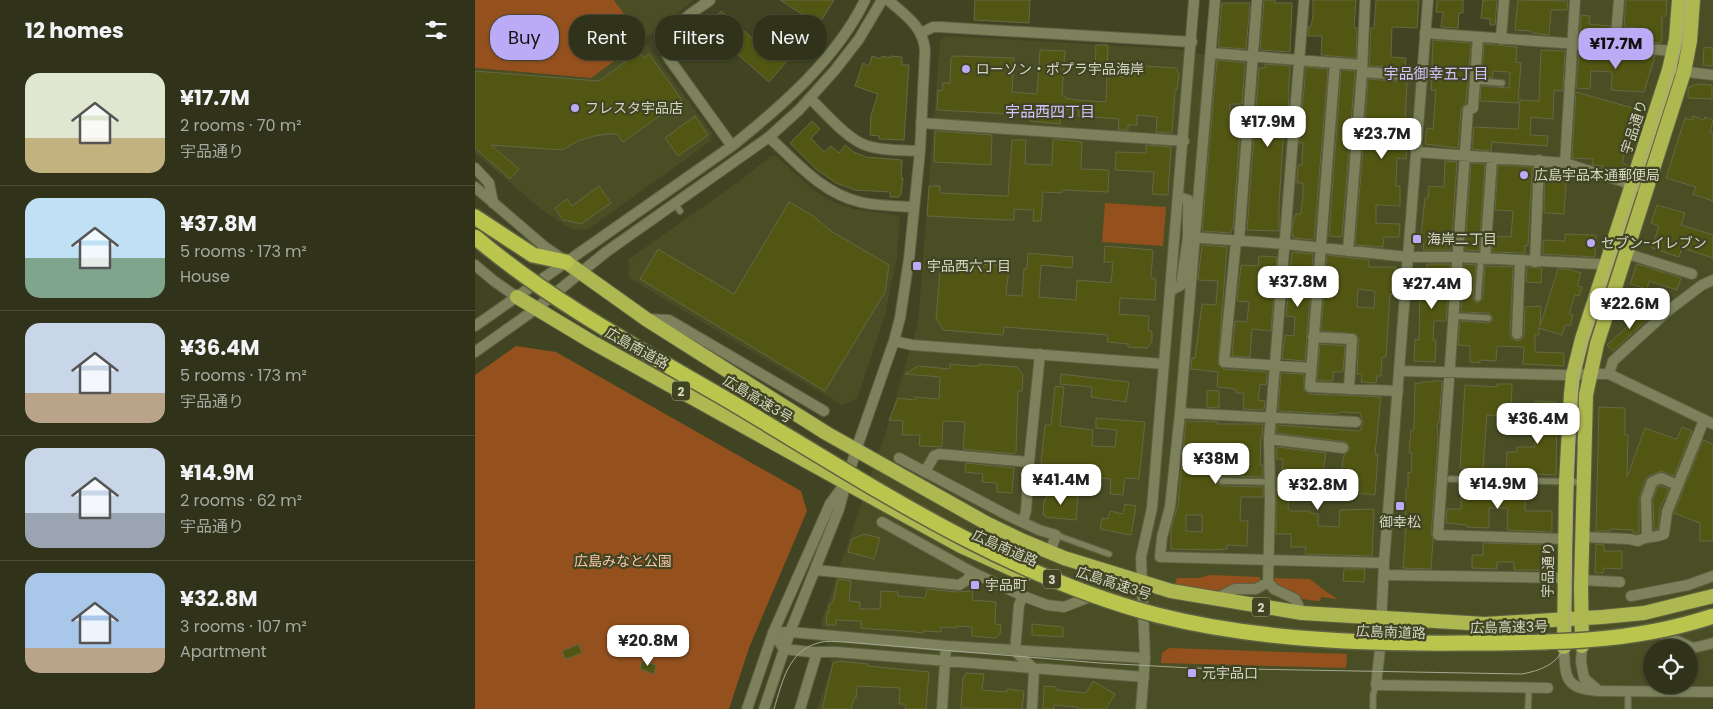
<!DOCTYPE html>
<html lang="en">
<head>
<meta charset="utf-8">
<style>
	:root { --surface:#30331a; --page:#3c3f27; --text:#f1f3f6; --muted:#a8aaa2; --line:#4b4e39; --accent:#bbaaf6 }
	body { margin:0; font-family:Poppins,"Noto Sans JP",sans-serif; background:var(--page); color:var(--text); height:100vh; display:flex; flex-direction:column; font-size:19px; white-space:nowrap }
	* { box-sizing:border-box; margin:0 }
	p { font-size:16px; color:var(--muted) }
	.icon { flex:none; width:28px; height:28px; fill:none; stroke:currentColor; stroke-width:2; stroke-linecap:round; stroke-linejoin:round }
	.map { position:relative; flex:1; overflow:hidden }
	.details { display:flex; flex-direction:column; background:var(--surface); width:475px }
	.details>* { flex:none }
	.banner { position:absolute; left:15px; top:15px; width:475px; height:45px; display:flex; gap:10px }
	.fabs { position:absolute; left:1168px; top:639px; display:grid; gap:10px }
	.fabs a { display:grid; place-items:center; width:55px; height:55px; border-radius:50%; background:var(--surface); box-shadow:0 1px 4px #0004,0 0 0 1px var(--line); font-size:25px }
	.price { position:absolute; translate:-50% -42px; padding:0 11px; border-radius:10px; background:#fff; color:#222; font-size:16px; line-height:32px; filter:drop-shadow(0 1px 2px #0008) }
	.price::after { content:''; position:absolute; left:50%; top:30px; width:15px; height:11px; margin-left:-8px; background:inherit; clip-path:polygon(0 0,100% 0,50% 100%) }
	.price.active { background:var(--accent); color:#111 }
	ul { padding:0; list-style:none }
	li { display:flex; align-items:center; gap:15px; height:125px; padding:0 25px }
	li+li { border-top:1px solid var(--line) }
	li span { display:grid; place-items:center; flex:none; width:140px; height:100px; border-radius:15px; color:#555 }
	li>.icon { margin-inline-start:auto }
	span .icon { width:60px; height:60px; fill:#fffc; stroke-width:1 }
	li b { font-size:21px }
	h2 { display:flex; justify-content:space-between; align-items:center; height:60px; padding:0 25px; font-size:21px }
	.tag { padding:0 18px; border-radius:20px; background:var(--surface); box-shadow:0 1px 4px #0004,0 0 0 1px var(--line); font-size:18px; line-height:45px }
	.tag.active { background:var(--accent); color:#111 }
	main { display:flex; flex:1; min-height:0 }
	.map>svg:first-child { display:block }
	.built { fill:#4a4e24; fill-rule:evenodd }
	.green { fill:#94511e }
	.building { fill:#515613; stroke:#646945; fill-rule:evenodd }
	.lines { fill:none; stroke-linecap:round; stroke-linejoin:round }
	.service-casing { stroke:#5e6143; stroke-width:8 }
	.minor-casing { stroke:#5e6143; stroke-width:12 }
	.tertiary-casing { stroke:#5e6143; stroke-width:12 }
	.trunk-casing { stroke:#5e6143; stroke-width:16 }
	.motorway-casing { stroke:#5e6143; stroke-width:18 }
	.service { stroke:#7d825d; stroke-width:5.5 }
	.minor { stroke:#7d825d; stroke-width:10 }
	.tertiary { stroke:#7d825d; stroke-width:10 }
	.trunk { stroke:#aeb850; stroke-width:14 }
	.motorway { stroke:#bac54d; stroke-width:15 }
	.tram { stroke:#a5a991; stroke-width:1 }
	.motorway-bridge-casing { stroke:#5e6143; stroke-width:18; stroke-linecap:butt }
	.motorway-bridge { stroke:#bac54d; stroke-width:15 }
	.poi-dot { fill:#bbaaf6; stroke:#404422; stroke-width:2 }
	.labels { text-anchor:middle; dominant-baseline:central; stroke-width:4.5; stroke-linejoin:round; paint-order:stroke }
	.shield { fill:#404422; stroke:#a7aa93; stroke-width:1 }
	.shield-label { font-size:12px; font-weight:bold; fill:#d3d6c3 }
	.poi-label { font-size:14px; fill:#d3d6c3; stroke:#404422; text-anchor:start }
	.street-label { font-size:14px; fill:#d3d6c3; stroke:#404422 }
	.park-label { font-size:14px; fill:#f8c7a8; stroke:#404422 }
	.neighbourhood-label { font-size:15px; fill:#d1c5ff; stroke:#404422 }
</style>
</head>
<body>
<main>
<section class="details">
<h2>12 homes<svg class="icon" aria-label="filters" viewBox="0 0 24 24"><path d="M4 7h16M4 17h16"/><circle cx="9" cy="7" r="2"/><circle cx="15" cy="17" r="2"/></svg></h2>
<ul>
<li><span style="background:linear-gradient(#dfe7d0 65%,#c2b280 0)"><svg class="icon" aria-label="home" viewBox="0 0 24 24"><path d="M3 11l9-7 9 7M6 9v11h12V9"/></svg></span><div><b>¥17.7M</b><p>2 rooms · 70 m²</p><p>宇品通り</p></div></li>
<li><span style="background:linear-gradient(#bfe0f5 60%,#7fa58c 0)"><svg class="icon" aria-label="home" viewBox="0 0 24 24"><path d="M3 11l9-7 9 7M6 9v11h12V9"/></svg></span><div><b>¥37.8M</b><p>5 rooms · 173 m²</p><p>House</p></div></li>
<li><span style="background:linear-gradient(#c9d6e8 70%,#b9a48a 0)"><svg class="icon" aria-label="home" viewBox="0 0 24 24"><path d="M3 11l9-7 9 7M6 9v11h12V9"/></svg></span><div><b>¥36.4M</b><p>5 rooms · 173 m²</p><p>宇品通り</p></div></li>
<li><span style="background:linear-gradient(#c9d6e8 65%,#9aa5b1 0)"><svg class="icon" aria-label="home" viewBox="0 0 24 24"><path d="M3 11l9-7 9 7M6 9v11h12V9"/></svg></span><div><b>¥14.9M</b><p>2 rooms · 62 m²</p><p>宇品通り</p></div></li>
<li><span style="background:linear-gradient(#a9c7e8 75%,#b9a48a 0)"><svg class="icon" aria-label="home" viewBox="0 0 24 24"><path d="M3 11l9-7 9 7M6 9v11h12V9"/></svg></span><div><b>¥32.8M</b><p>3 rooms · 107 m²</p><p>Apartment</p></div></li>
</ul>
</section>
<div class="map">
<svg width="1238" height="709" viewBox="0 0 1238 709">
	<rect width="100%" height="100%" fill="#404422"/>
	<path class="built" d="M139 0H219L168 40 237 133 236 141 112 230 96 229 66 209 0 153V68L116 78 168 40Z
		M1030 0H1238V709H342L357 665 346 622 411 431 443 323 465 42 471 36 700 49 740 57 885 64 888 71 948 76 951 33 1027 37ZM1176 648H1214V685H1176Z
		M296 156H301L336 188 354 200 378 209 422 215 425 218 422 257 410 315 382 399 367 405 154 278V259L266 180Z"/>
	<path class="green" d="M0 0H139L168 40 116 78 0 68Z
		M630 203 691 207 688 246 627 242Z
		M41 346 81 352 326 491 332 511 274 648 254 709H0V375Z
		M735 575 785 577V580L780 584 763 585 736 592 700 584 702 578H724Z
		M796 578 835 579 853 593 863 599 846 597 845 601C825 600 806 596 796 578Z
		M694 648 872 654 871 668 686 663 687 653Z"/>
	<path class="building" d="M305 0H359L344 24 294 82 232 27 246 11 298 56 330 16Z
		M500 0H555L554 23 499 20Z
		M789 0H800V3H817L815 52 785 50Z
		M838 0H881L879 28H882L881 58 846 55 847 36H833L834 26H836L838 16Z
		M901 0H944L942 28 917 27 916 57 931 58 930 68 894 66 896 28H899Z
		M962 0H988V13H984L983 28 966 27 968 12H961Z
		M1008 0H1022L1020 25H1015V19L1006 18Z
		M1043 0 1093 1 1092 10H1076L1074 35 1057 33V31L1040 30Z
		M1151 0H1192L1191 16H1187V41L1185 43 1162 41 1163 28 1149 27Z
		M747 3H775L771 49 743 47Z
		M1106 15 1115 16 1114 24 1135 26 1134 39 1105 37Z
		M958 40 996 43 991 103 988 106 986 110 983 148 950 144 952 128 958 129 960 102 961 90H956Z
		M1009 44 1042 47 1041 62 1046 63 1043 103 1005 101 1006 86 1034 88 1035 72 1018 71 1017 78 1007 77Z
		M621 45H633L632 71H620Z
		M1229 47 1238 48V66L1228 65Z
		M565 50 590 51 587 96H590V98L602 100 631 102 632 76 650 77V69L654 65 701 68 704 73 702 90H700L697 133 681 132 682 117 662 115V125H653V130H643L644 119 603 116 604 110 585 109V124L555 121V115L462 110 463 90 467 91 468 83H475L476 58 480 56 539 58 537 92 562 94Z
		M1066 50 1090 51 1088 91 1079 90 1078 119 1056 117 1055 135 1073 136 1072 146 1017 142 1016 151 997 149 999 127 1043 129 1045 100 1064 101Z
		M164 52 169 58 174 54 207 100 148 142 142 134H133L119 136 103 141 87 150 16 145 44 169 35 179 0 148V71L124 81Z
		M1104 52H1115L1180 56 1169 92 1136 90 1137 72 1116 71 1115 89 1101 88Z
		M397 56 406 59 407 56 415 58V56L427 57V65H434L429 140 404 139V136L395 135 396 115 403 94 380 86 388 63 394 66Z
		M742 60 770 63 767 104H755L754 130 765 131 758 229H756V233L727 231Z
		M790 64 815 66 813 98H814L812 124H809L804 204V231L772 230 784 68H790Z
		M831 67 853 69 839 240 818 238 817 232 819 217H820V214H826L828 194V183H822L823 165H827L828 143H824Z
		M866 70 880 71 876 124 874 123 873 128 872 148H874L867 237 854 236Z
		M893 79 932 82 930 124H934L931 159 922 158 921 186H925V206L901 205V223L925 224 924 237H909L908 247 880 245 888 149 889 141H899V125L890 124Z
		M1221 84 1237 85V99L1213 98V88Z
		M1101 92 1161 109 1147 163 1152 165 1149 175 1128 168V166L1117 165 1118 159 1097 158Z
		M220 116 233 135 203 156 190 138Z
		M1218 116 1229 120 1230 117 1238 120 1235 133H1238V201L1218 194 1221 187 1191 178 1210 118 1217 120Z
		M337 121 345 129 336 138 349 152 356 146 364 153 370 145 379 152 391 157 427 160 426 178H428L426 194 424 197H415V192L380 190 361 183 341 169 315 143Z
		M460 131 517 135 516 165 459 162Z
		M578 139 607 142 606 169 634 170 633 192 587 190V193L568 192 566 221H558L559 210 539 209V220H529L452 216 454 186H465V193L533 196 537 140H551L550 164 577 165Z
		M671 145 696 147 693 195 677 194 679 172 640 170 641 152 671 153Z
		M970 161 982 162 976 250H948L949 244H947L946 237 950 198H953L954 186 969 187Z
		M996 163 1010 164 1004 251 990 250Z
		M1023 165 1056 167 1057 170 1053 246 1050 245V253L1017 252 1018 236 1036 237 1038 211 1020 210Z
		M1070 170 1092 171 1089 214 1069 213Z
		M124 186 136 203 106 224 88 220 80 208 92 199 97 206Z
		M314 202 337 215 356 231 414 265 410 292 350 391 165 279 183 249 259 294Z
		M1182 205 1210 213 1206 225 1238 235V258L1207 248 1204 257 1177 248 1184 226 1176 223Z
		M1090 234 1121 235 1120 257 1068 254V240L1090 241Z
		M727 245 752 247 743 364 749 369 792 372 791 385 785 384 783 400 790 401 789 410 768 409 769 393H761V389L742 387 743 372 716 369 717 358H720L727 304 741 305 743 281 723 280Z
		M630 246 678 250 676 278 681 279 680 300 645 298 644 314 674 316 673 330 677 331V341L672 348 653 347V344L632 342 633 335 529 327 528 335 468 330 461 318 465 272 473 262 534 266 531 295 547 296 549 269H552L553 253 598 257 597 268 566 265 564 297 601 300 602 280 636 283 638 262H629Z
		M817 252 838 254 836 280 824 279 822 296 835 297 830 361 807 359 810 335 819 336 820 317 811 316Z
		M852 255 894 260V267H921L919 295 915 294 911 357H907L906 376H902L901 383 886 382 887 374H882L884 339 881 334 846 331ZM883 289 900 291 899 308 882 307Z
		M784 256 802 257 796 331 777 329 775 357 757 356 760 321 772 322 774 302 762 301 766 265 783 266Z
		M952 264H975L971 321H959L958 340H961L960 362 939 361 940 339 944 340 945 290H947V284H951Z
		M989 264 1001 265 998 298 1000 302 1003 303 1008 298 1010 266 1038 267 1035 334 1036 338 1041 341 1046 340 1049 335 1050 307 1066 306 1065 326 1083 269H1092L1106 273 1102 286 1107 287 1104 296 1100 295 1094 314 1098 315 1095 326 1090 325 1087 335 1064 328V335H1060V352L1089 353V366L1048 364 1049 347 1022 346 1021 361 1005 360V363L995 362V346L983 345 985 321 1013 323 1017 321 1018 318 1014 313 986 312Z
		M1162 264 1206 278 1202 290 1174 281 1172 289 1155 284Z
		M1052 267 1067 268 1066 283 1051 282Z
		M1173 308 1178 314 1138 351 1132 345Z
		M845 344 870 346 868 372H858V381L842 380Z
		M475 364 495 366H504V364L542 367 548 375 547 391H543L541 452 539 454 488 449 490 422 468 421 467 447 444 446 445 435H427L428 421 414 420 423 398 440 400V397L464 399 465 377 430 374 443 366 475 369Z
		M806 373 829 374V390L834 394 906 397 900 454H903L900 495 863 491 869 455 873 452 875 449 872 442 801 433 802 425 885 431 888 423 885 413 865 412 862 414 803 411Z
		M586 374 654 382 651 402 616 397 617 387 585 384Z
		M958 381H967L964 423H962L963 440 956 535 958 539 956 569 928 568 930 541 931 488H933V472L936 473 937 453H934L936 430H939L940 383 945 384 946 382H958Z
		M1022 384H1037L1036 416 1012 415 1008 469 985 468 990 385 1022 387Z
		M580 386 589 387 585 426 618 430 617 446 640 447 642 430 621 428V418L670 422 664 479 650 478 648 495 635 494 636 479 565 473 570 425H576Z
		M732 390 744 391V408L732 407Z
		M1060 401 1082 402 1081 475 1031 473 1032 452H1042V447H1060Z
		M1124 407 1150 408V435H1153L1152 477 1170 428 1201 439H1202L1207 427 1217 431 1199 476 1186 471 1174 476 1171 479 1164 499V533H1158V530L1136 529V531H1121Z
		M711 421 743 422V424H788L787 438H786L785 465H788V477L747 476 742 480 743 484 747 486 788 487V497H766L765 521H773L772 546 752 545V549L740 550 696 549V529L703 505ZM711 515H727V532L711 531Z
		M1228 440 1238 444V541H1225V523L1199 513Z
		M802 447 851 453 848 471V492H814L813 509 815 511H835V513L843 514V526L864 527 865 510 899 509 897 556 830 554 831 547H816V534H801V477H807L808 459H801Z
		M491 463 539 468 537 493 522 492V483L507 482 508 474 490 472Z
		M1186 486 1194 489 1185 508 1183 529 1179 530 1178 500 1182 487Z
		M986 487 1051 490 1050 511H1077V532L1032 530 1033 509 1031 508H1014V528L992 527V525L971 523 972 509H986Z
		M576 492 598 494V495L603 496 601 520 570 517V515H568L569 500H571L572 493 576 494Z
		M650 504 661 506 656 535 625 529 627 518 633 519 635 511 648 514Z
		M389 534 405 538 399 559 373 552 377 539Z
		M1008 543 1077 545V570H1039V562H1022V569L997 568V555H1008Z
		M1121 544 1129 545V551H1147V569L1129 568 1128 573H1120Z
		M869 569H890L889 582 868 581Z
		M363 579 376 581 374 601 385 602V609H405L406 591 423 592V596L450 598 452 589 483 592 498 591 497 600 521 602 520 624 526 625 525 634 520 638 497 636V627L481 626V628L466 627V632L448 631V633L430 631 397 629 386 628V621L361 620V625H351L352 612H354V605L358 602Z
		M557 624 588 627V637L557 635Z
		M104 644 107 653 90 659 87 651Z
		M167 661 181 665 179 674 165 669Z
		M364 661 393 664V666L454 672 451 709H430L431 704H424L425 688 382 686 381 698H379L376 709H347L358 663Z
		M491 673 509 674 507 690 532 692V689L549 691 547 709 486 708 488 677H490Z
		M618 681 640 694 631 709H602L603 707 579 705V709H568L569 686 581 687V690L611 693Z"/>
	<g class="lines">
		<defs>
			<path id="service" d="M1000 81 1027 83
				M200 204 205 211
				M1003 298 1006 258
				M978 316 1013 318
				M975 479 1108 482
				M747 481 794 482
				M581 535 634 554
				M1153 691V709
				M898 709V695L901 685
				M1053 709 1054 687"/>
			<path id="minor" d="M740 0 705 413 695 507 687 537 685 557 909 563
				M446 33 458 27H465L717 42
				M950 33 1200 51
				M1003 37 998 108 993 110 963 535 1090 539
				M1026 39 1029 0
				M1140 46 1144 0
				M736 53 886 65
				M860 63 835 387 923 391
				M887 72 947 76
				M446 123 709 141
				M941 152 1090 163 1171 189
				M1090 163 1100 0
				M0 168 14 183 18 203
				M713 237 810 244 933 257H983L1124 264 1131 266
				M761 241 749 362 836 368
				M764 241 782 0
				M873 251 887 72 890 0
				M1150 253 1217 274
				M1010 259 1017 158
				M1060 262 1064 160
				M695 291 706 285 713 237V200L704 197
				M172 319 194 320 349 411
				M1042 334 1045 261
				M838 337 877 339 874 389
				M924 371 1089 375 1114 374
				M1134 374 1138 361 1194 310 1227 285 1238 280
				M705 413 881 422
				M794 439 868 448
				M424 458 532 515 564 530 581 535 575 552
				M450 472 459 456 464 454 554 462
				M407 522 497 572 548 596 572 605 589 607 612 598
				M1108 537 1154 539 1163 541C1173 535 1179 539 1189 534L1192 512 1229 420
				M1172 537 1171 499 1177 482 1186 478 1202 485
				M341 570 484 585 492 580 497 572
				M909 575 1089 578
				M1106 580 1145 582
				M793 582 795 501 794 439 829 0
				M1156 596 1213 585 1238 576
				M740 599 760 589H781L793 582 799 589 820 599 827 613
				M298 633 309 649 335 652H361L669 677
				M298 633 315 632 471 646 670 658
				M1189 635 1218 648 1238 643
				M1107 646 1106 662 1109 678 1124 691
				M1089 647C1090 679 1090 689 1125 691
				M905 649 901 685 1073 688
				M540 651 559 669 557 709
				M467 709 471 646"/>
			<path id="tertiary" d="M235 0C217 14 177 34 195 60L257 146
				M1204 71 1238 75
				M335 98C350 113 374 141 393 146 409 151 428 150 445 151
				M294 137C322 163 347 193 385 202 402 206 421 206 439 207
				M0 187 70 247 86 258
				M0 265 19 281 42 297
				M0 326 257 146C307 106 362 58 390 0
				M419 341 437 345 689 364
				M0 352 62 308 131 252 294 137 324 110 360 70 384 39 407 0
				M1114 374H1134L1238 424
				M548 522 551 511 554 462 565 354
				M905 647 909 563 953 0
				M540 651 544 605 548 596
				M1125 691 1238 692
				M272 709 298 633 355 504 368 486
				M289 709 315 632 364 509 371 483 381 450 419 341 425 318 434 259 445 151 450 50C448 26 430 15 413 0
				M325 709 342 652
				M666 709 670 658 666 557 677 508 719 0"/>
			<path id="trunk" d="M91 262 171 319 351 433 511 523 546 540 589 558 696 591 827 613 1010 624 1127 617 1169 613 1238 596
				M42 297 117 342 371 483 486 546 550 575
				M1107 646 1106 587 1111 395 1122 344 1209 72 1215 41 1218 0
				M1089 647 1091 482 1096 394 1098 375 1107 339 1194 70 1201 39 1204 0"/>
			<path id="motorway" d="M0 217 58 255 91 262"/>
		</defs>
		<use href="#service" class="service-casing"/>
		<use href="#minor" class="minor-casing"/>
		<use href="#tertiary" class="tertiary-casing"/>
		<use href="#trunk" class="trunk-casing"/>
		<use href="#motorway" class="motorway-casing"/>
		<use href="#service" class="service"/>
		<use href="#minor" class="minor"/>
		<use href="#tertiary" class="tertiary"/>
		<use href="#trunk" class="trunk"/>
		<use href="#motorway" class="motorway"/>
		<path class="tram" d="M299 709C307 683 313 651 343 643 351 640 362 642 370 642L625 663 716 668 1047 674C1073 669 1089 660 1094 632L1101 394 1103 371 1113 337 1203 57 1208 34 1210 0"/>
		<defs>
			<path id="motorway-bridge" d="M0 237C79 304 172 353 261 405 395 485 529 575 682 615 780 640 891 644 991 643 1075 643 1157 643 1238 616"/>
		</defs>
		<use href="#motorway-bridge" class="motorway-bridge-casing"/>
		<use href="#motorway-bridge" class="motorway-bridge"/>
	</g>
	<g class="poi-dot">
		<circle cx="491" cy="69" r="5"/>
		<circle cx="100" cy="108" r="5"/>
		<circle cx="1049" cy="175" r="5"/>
		<rect x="937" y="234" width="10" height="10" rx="2.5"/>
		<circle cx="1116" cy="243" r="5"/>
		<rect x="437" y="261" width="10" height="10" rx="2.5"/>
		<rect x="920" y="501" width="10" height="10" rx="2.5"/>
		<rect x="495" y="580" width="10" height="10" rx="2.5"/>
		<rect x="712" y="668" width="10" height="10" rx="2.5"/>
	</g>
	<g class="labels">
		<g class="shield">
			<rect x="197" y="381.5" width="18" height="19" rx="4"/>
			<rect x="568" y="569.5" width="18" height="19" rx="4"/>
			<rect x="777" y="597.5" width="18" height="19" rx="4"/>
		</g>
		<g class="shield-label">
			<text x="206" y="391">2</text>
			<text x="577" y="579">3</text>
			<text x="786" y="607">2</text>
		</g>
		<g class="poi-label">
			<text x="501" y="69">ローソン・ポプラ宇品海岸</text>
			<text x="110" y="108">フレスタ宇品店</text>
			<text x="1059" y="175">広島宇品本通郵便局</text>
			<text x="952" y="239">海岸二丁目</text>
			<text x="1126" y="243">セブン-イレブン</text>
			<text x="452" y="266">宇品西六丁目</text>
			<text x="925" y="522" text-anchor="middle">御幸松</text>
			<text x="510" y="585">宇品町</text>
			<text x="727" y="673">元宇品口</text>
		</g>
		<g class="street-label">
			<text transform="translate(1159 127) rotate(-72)">宇品通り</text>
			<text transform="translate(162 348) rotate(29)">広島南道路</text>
			<text transform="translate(283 399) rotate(31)">広島高速3号</text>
			<text transform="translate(530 548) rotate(24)">広島南道路</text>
			<text transform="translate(1073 570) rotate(-89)">宇品通り</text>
			<text transform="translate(639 583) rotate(18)">広島高速3号</text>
			<text transform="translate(1034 627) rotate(-1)">広島高速3号</text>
			<text transform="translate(916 632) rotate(2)">広島南道路</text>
		</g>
		<g class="park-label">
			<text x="148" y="561">広島みなと公園</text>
		</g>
		<g class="neighbourhood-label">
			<text x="961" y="73">宇品御幸五丁目</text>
			<text x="575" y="111">宇品西四丁目</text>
		</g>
	</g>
</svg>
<div class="fabs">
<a><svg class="icon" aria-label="locate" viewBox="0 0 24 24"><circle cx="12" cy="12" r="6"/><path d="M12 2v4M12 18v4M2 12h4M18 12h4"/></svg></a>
</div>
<b class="price active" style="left:1141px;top:70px">¥17.7M</b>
<b class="price" style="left:793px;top:148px">¥17.9M</b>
<b class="price" style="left:907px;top:160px">¥23.7M</b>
<b class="price" style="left:823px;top:308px">¥37.8M</b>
<b class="price" style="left:957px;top:310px">¥27.4M</b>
<b class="price" style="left:1155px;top:330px">¥22.6M</b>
<b class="price" style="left:1063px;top:445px">¥36.4M</b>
<b class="price" style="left:741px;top:485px">¥38M</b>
<b class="price" style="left:586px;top:506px">¥41.4M</b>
<b class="price" style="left:1023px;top:510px">¥14.9M</b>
<b class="price" style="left:843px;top:511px">¥32.8M</b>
<b class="price" style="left:173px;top:667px">¥20.8M</b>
<div class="banner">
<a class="tag active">Buy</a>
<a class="tag">Rent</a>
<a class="tag">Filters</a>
<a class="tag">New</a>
</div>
</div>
</main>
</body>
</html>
